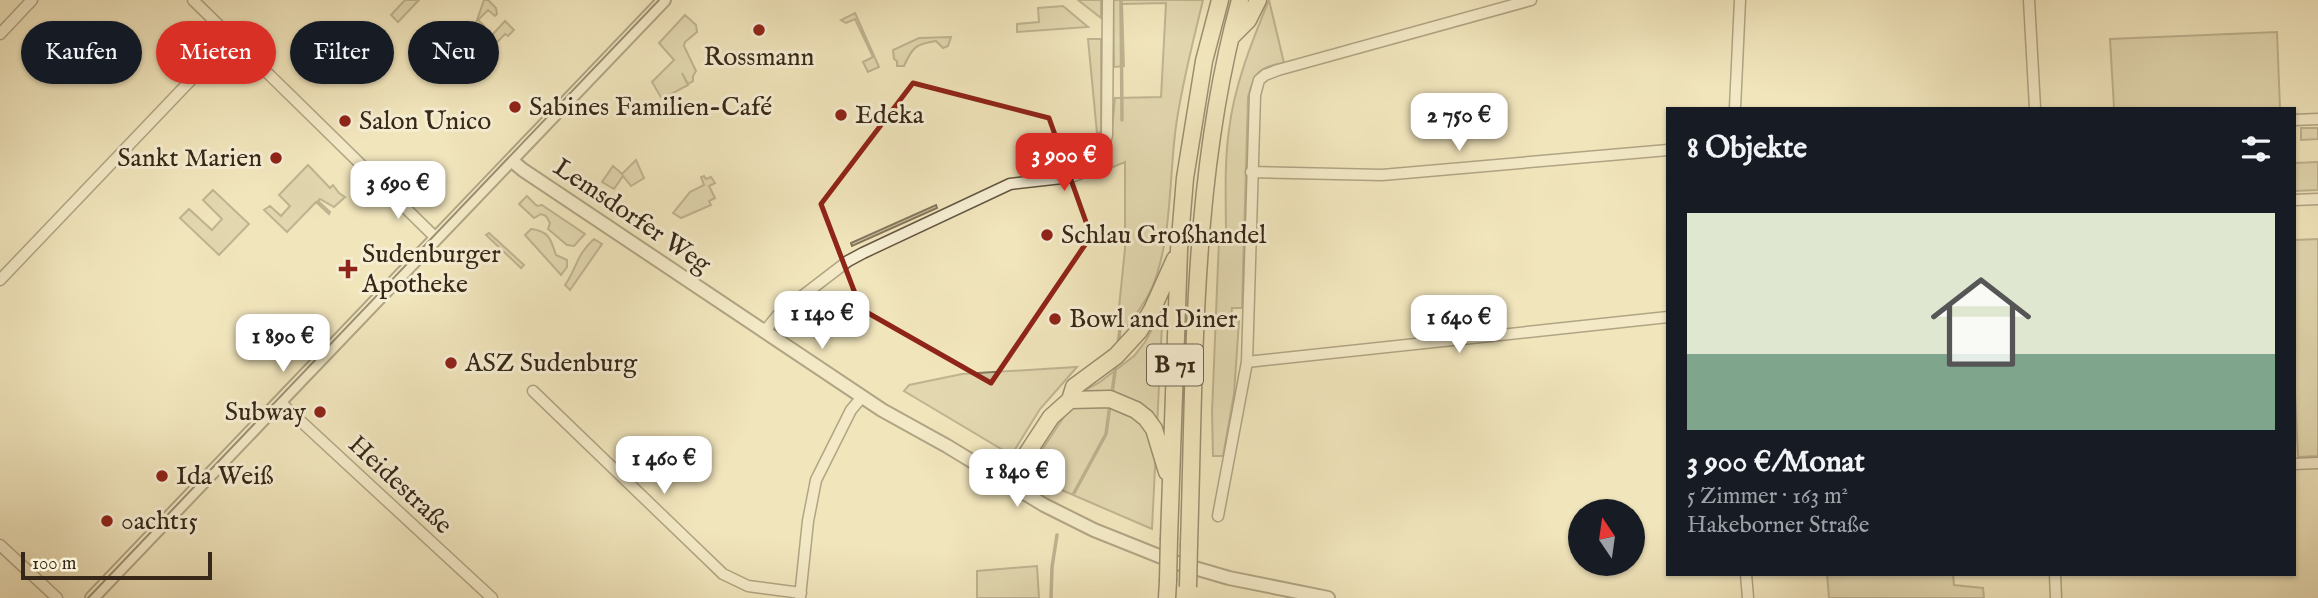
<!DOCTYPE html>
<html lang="de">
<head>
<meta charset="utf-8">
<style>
	:root { --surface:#171b24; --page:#20242c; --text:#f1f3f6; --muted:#9ea1a6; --line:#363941; --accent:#d93025 }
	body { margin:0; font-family:"IM FELL English",serif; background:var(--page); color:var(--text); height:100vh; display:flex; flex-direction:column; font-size:26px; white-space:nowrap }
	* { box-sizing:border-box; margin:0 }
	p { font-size:23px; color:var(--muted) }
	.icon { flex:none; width:38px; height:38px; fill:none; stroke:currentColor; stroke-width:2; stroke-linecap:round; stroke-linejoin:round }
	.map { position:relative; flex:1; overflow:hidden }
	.drawer { position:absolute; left:1666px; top:107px; width:630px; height:469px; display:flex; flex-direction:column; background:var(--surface); border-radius:0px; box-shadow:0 2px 5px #0004 }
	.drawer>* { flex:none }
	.guide { position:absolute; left:21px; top:21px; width:665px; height:63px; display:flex; gap:14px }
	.needle { width:46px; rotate:347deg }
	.buttons { position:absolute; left:1568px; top:499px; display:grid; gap:14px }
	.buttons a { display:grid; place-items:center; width:77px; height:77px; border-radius:50%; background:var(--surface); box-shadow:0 2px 5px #0004; font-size:35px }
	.scale { position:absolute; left:21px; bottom:18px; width:191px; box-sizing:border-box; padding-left:7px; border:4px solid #362718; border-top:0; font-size:19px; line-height:24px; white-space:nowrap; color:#362718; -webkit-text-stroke:5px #f6eed3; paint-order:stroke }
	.price { position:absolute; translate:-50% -60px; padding:0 16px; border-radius:14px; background:#fff; color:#222; font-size:23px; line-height:46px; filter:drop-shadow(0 2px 4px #0008) }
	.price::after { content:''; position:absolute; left:50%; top:42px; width:21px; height:16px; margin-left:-10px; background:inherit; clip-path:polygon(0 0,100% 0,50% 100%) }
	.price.active { background:var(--accent); color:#fff }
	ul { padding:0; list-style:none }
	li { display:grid; align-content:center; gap:14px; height:371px; padding:0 21px }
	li+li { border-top:2px solid var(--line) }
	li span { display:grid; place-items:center; height:217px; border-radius:0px; color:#555 }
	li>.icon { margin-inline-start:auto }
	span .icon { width:126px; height:126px; fill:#fffc; stroke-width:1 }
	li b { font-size:30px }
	h2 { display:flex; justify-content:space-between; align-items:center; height:84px; padding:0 21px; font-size:30px }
	.pill { padding:0 24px; border-radius:32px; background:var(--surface); box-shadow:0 2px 5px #0004; font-size:24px; line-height:63px }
	.pill.active { background:var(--accent); color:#fff }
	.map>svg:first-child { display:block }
	.green { fill:#d1c5a0; stroke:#84765c; stroke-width:2 }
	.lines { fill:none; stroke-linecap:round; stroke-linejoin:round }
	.stream { stroke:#807259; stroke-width:3.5 }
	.minor-casing { stroke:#655641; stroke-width:13 }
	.tertiary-casing { stroke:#655641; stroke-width:16 }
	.trunk-casing { stroke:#362718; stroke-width:19 }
	.minor { stroke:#f6eed3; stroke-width:10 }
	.tertiary { stroke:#f6eed3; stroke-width:12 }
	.trunk { stroke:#f1e5bc; stroke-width:16 }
	.tram { stroke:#362718; stroke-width:2 }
	.trunk-bridge-casing { stroke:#362718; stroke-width:19; stroke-linecap:butt }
	.trunk-bridge { stroke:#f1e5bc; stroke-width:16 }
	.marked { fill:none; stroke:#8f2418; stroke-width:5; stroke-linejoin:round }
	.poi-dot { fill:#8f2418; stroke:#f6eed3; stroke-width:2.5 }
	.labels { text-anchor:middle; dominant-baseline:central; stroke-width:6; stroke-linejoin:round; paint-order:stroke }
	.shield { fill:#f6eed3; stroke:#706350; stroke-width:2 }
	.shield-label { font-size:24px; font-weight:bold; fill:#362718 }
	.poi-label { font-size:26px; fill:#362718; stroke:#f6eed3; text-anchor:start }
	.street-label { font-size:26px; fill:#362718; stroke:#f6eed3 }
</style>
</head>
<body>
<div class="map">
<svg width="2318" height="598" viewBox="0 0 2318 598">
	<rect width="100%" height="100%" fill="#f1e5bc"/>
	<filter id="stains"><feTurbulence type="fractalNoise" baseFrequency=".00286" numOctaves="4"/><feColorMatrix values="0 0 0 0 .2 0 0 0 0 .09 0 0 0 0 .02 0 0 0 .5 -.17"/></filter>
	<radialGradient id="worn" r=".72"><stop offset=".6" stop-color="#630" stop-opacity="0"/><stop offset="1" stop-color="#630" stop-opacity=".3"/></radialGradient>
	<path class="green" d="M405 0H419L398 22 391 15Z
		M484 0H488L496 8 497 14 495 16 488 10 478 20 484 26 482 29 476 23Z
		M1078 0H1101V18Z
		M1113 0H1203C1193 42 1182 83 1176 126 1169 177 1172 238 1153 285 1147 300 1137 313 1127 326L1117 327 1125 249V162L1101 172 1109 159 1115 98 1161 97 1166 3 1122 4 1124 66 1114 67Z
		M1269 0 1284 63C1259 66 1254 74 1248 97L1242 308H1232L1231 319 1239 321 1234 394 1223 456H1213L1212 413 1219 239 1226 238C1226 202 1224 165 1229 130 1234 86 1252 41 1269 0Z
		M1063 6 1088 27 1017 32V24L1039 22 1038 8Z
		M855 13 879 67 868 72 863 62 873 57 855 19 846 23 841 20Z
		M685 15 696 25 697 32 685 42 684 46 696 71 693 76V81L688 84 682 73 688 85 662 99 652 82 674 60 659 43Z
		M505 21 514 30 508 36 505 34 487 53 481 47Z
		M2277 32 2280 108H2114L2110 39Z
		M951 37 948 46 943 48 936 41C915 44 912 48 904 66H897V61L894 59 893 50 919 38Z
		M1088 39H1101V132L1097 133Z
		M2301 128H2318V139L2301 140Z
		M636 160 644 178 631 186 623 176 614 189 602 182 613 166 622 174Z
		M2318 162V190L2294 191V163Z
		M308 165 330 188 333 185 339 193 345 197 334 207 320 199 318 201 330 212 329 214 316 202 287 232 264 210 270 206 281 216 290 206 279 195Z
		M704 176 706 179 711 177 715 183 709 186 715 198 709 201 711 205 681 218 673 213 690 192 704 185 701 177Z
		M213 190 249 224 219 255 180 218 189 209 212 230 222 219 203 200Z
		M527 196 537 206 542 205 585 234 574 246 567 245 548 229 550 223 546 216 541 214 534 218 519 204Z
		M936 205 937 208 852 246 851 243Z
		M531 229C550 231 551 241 556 255L567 260V267L561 275 525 235Z
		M489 233 524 265 521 268 486 235Z
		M594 239 602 244 570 290 565 285C577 268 576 255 594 239Z
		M2318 239V456L2298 457 2294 373V240Z
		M1156 322 1162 324 1152 529 1043 482 1038 468 1032 465 1079 394 1100 382 1134 356 1145 342Z
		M1077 367 1040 409 1014 451 1003 450 904 391 909 385 962 374Z
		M1037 566 1039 598H977V571Z
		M1827 574H1953L1954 585 1983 588 1984 598H1829Z"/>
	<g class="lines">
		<path class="stream" d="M1121 0 1122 120
			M1118 345 1120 329
			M1112 394 1116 363
			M1074 493 1106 434 1110 405
			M1051 598 1052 567 1057 535"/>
		<defs>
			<path id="minor" d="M193 0 436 238
				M2029 0 2035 108
				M0 34 32 0
				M1735 108 1740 0
				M2294 120 2318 119
				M1251 172 1382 175 1668 150
				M2294 200 2318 199
				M0 280 231 38
				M764 332 777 316 788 307 848 261 863 253 1010 184 1071 177 1087 171 1102 155 1107 135 1108 0
				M1247 362 1668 317
				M533 391 723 574 748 586 801 593
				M280 402 492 598
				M2294 464 2318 463
				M1218 516 1247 362 1255 95 1259 80 1265 75 1278 70 1531 0
				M0 545 57 598
				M1746 574 1748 598
				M2055 574 2056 598
				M800 597 808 521 816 480 851 410 862 397"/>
			<path id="tertiary" d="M511 160 523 170 882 410 947 446 1044 505 1094 530 1174 562 1229 578 1328 598
				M92 598 664 0"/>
			<path id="trunk" d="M1232 36 1248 20 1258 0
				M1070 400 1110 399 1136 410 1146 418 1154 429 1167 472
				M1007 484 1051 417 1070 400 1074 387 1116 356 1139 331 1152 310 1175 259
				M1169 538 1179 250 1185 178 1204 61 1220 0
				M1189 544C1195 361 1191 177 1240 0
				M1167 598 1168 581"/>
		</defs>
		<use href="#minor" class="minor-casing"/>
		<use href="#tertiary" class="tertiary-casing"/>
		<use href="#trunk" class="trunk-casing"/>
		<use href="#minor" class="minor"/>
		<use href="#tertiary" class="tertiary"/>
		<use href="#trunk" class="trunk"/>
		<path class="tram" d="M88 598 659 0"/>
		<defs>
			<path id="trunk-bridge" d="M1168 581 1169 538
				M1188 587 1189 544"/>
		</defs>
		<use href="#trunk-bridge" class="trunk-bridge-casing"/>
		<use href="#trunk-bridge" class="trunk-bridge"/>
	</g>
	<path d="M0 0H2318V598H0ZM913 83 1049 118 1091 236 991 383 861 309 821 204Z" fill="#f1e5bc" fill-opacity=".55" fill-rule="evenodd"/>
	<path class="marked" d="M913 83 1049 118 1091 236 991 383 861 309 821 204Z"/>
	<g class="poi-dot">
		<circle cx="759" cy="30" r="7"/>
		<circle cx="515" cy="107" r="7"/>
		<circle cx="841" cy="115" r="7"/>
		<circle cx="345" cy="121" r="7"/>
		<circle cx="276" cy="158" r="7"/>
		<circle cx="1047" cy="235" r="7"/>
		<path d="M344.5 258.5h7v7h7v7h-7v7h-7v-7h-7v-7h7z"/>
		<circle cx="1055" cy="319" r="7"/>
		<circle cx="451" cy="363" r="7"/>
		<circle cx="320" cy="412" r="7"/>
		<circle cx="162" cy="476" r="7"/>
		<circle cx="107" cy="521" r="7"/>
	</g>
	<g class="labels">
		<rect class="shield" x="1147" y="344.5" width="56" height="41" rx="5"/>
		<g class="shield-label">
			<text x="1175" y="365">B 71</text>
		</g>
		<g class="poi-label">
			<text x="759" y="57" text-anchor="middle">Rossmann</text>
			<text x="529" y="107">Sabines Familien-Café</text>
			<text x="855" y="115">Edeka</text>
			<text x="359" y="121">Salon Unico</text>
			<text x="262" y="158" text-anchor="end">Sankt Marien</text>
			<text x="1061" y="235">Schlau Großhandel</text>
			<text x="362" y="254">Sudenburger<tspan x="362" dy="30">Apotheke</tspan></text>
			<text x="1069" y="319">Bowl and Diner</text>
			<text x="465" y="363">ASZ Sudenburg</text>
			<text x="306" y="412" text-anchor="end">Subway</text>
			<text x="176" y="476">Ida Weiß</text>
			<text x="121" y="521">0acht15</text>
		</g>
		<g class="street-label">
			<text transform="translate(632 216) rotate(34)">Lemsdorfer Weg</text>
			<text transform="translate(400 485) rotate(43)">Heidestraße</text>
		</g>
	</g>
	<rect width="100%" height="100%" filter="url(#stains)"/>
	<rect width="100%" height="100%" fill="url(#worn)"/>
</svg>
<div class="buttons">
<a><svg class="needle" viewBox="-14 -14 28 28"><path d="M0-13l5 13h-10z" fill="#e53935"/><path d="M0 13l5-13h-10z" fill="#9ea1a6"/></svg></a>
</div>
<div class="scale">100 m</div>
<b class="price" style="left:1459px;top:153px">2 750 €</b>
<b class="price active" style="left:1064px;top:193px">3 900 €</b>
<b class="price" style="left:398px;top:221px">3 690 €</b>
<b class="price" style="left:822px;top:351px">1 140 €</b>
<b class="price" style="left:1459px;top:355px">1 640 €</b>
<b class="price" style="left:283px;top:374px">1 890 €</b>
<b class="price" style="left:664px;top:496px">1 460 €</b>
<b class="price" style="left:1017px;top:509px">1 840 €</b>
<div class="guide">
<a class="pill">Kaufen</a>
<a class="pill active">Mieten</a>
<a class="pill">Filter</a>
<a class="pill">Neu</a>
</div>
<section class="drawer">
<h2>8 Objekte<svg class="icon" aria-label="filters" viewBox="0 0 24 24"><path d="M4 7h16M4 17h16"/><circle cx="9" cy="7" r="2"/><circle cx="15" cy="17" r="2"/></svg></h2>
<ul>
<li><span style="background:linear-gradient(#dfe7d0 65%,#7fa58c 0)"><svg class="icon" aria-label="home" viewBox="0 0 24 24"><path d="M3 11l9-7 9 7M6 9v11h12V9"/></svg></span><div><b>3 900 €/Monat</b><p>5 Zimmer · 163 m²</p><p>Hakeborner Straße</p></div></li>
</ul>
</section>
</div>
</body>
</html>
